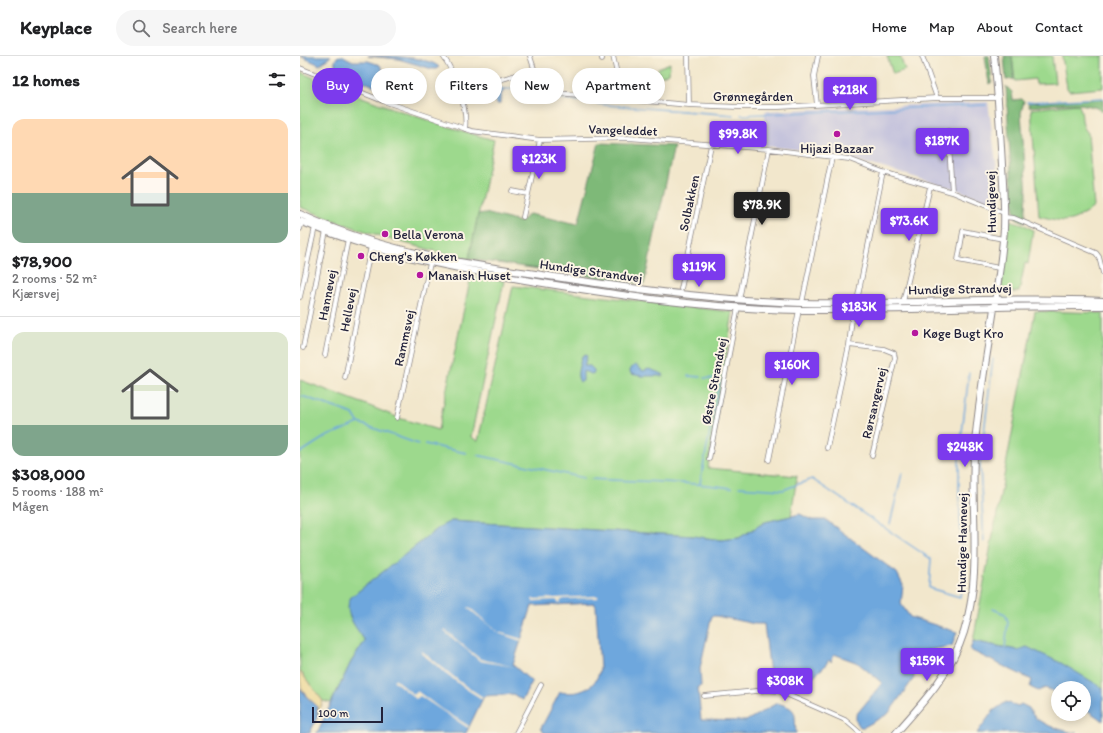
<!DOCTYPE html>
<html lang="en">
<head>
<meta charset="utf-8">
<style>
	:root { --surface:#fff; --page:#f6f6f6; --text:#202124; --muted:#757577; --line:#e0e0e0; --accent:#7c3aed }
	body { margin:0; font-family:Itim,sans-serif; background:var(--page); color:var(--text); height:100vh; display:flex; flex-direction:column; font-size:15px; white-space:nowrap }
	* { box-sizing:border-box; margin:0 }
	p { font-size:13px; color:var(--muted) }
	.icon { flex:none; width:22px; height:22px; fill:none; stroke:currentColor; stroke-width:2; stroke-linecap:round; stroke-linejoin:round }
	.map { position:relative; flex:1; overflow:hidden }
	.details { display:flex; flex-direction:column; background:var(--surface); width:300px }
	.details>* { flex:none }
	.guide { position:absolute; left:12px; top:12px; width:380px; height:36px; display:flex; gap:8px }
	.tools { position:absolute; left:751px; top:625px; display:grid; gap:8px }
	.tools a { display:grid; place-items:center; width:40px; height:40px; border-radius:50%; background:var(--surface); box-shadow:0 2px 10px #0003; font-size:20px }
	.scale { position:absolute; left:12px; bottom:10px; width:71px; box-sizing:border-box; padding-left:4px; border:2px solid #22223b; border-top:0; font-size:11px; line-height:14px; white-space:nowrap; color:#22223b; -webkit-text-stroke:3px #fcf5e5; paint-order:stroke }
	.price { position:absolute; translate:-50% -34px; padding:0 9px; border-radius:4px; background:var(--accent); color:#fff; font-size:13px; line-height:26px; filter:drop-shadow(0 1px 2px #0008) }
	.price::after { content:''; position:absolute; left:50%; top:24px; width:12px; height:9px; margin-left:-6px; background:inherit; clip-path:polygon(0 0,100% 0,50% 100%) }
	.price.current { background:#222; color:#fff }
	ul { padding:0; list-style:none }
	li { display:grid; align-content:center; gap:8px; height:212px; padding:0 12px }
	li+li { border-top:1px solid var(--line) }
	li span { display:grid; place-items:center; height:124px; border-radius:12px; color:#555 }
	li>.icon { margin-inline-start:auto }
	span .icon { width:72px; height:72px; fill:#fffc; stroke-width:1 }
	li b { font-size:17px }
	h2 { display:flex; justify-content:space-between; align-items:center; height:48px; padding:0 12px; font-size:17px }
	.tag { padding:0 14px; border-radius:18px; background:var(--surface); box-shadow:0 2px 10px #0003; font-size:14px; line-height:36px }
	.tag.current { background:var(--accent); color:#fff }
	header { display:flex; align-items:center; gap:24px; box-sizing:border-box; height:56px; padding:0 20px; background:var(--surface); border-bottom:1px solid var(--line) }
	header strong { font-size:19px }
	nav { display:flex; gap:22px; margin-inline-start:auto; font-size:14px }
	.search { width:280px; height:36px; background:var(--page); display:flex; align-items:center; gap:10px; box-sizing:border-box; padding:0 14px; border-radius:22px; color:var(--muted); font-size:15px }
	main { display:flex; flex:1; min-height:0 }
	.map>svg:first-child { display:block }
	.industrial { fill:#c2c1dc }
	.green { fill:#9dd98d; stroke:#607e64 }
	.forest { fill:#7eb978; stroke:#506e5a }
	.sand { fill:#eeda9e; stroke:#887e6c }
	.water { fill:#6ea7dd; stroke:#48648c }
	.pier { fill:#f2e7cc }
	.lines { fill:none; stroke-linecap:round; stroke-linejoin:round }
	.stream { stroke:#6ea7dd; stroke-width:1.5 }
	.street-casing { stroke:#8a8484; stroke-width:5.5 }
	.secondary-casing { stroke:#8a8484; stroke-width:8 }
	.street { stroke:#fff; stroke-width:4 }
	.secondary { stroke:#fff; stroke-width:6 }
	.poi-dot { fill:#b5179e; stroke:#fcf5e5; stroke-width:1.5 }
	.labels { text-anchor:middle; dominant-baseline:central; stroke-width:4; stroke-linejoin:round; paint-order:stroke }
	.street-label { font-size:13px; fill:#22223b; stroke:#fcf5e5 }
	.poi-label { font-size:13px; fill:#22223b; stroke:#fcf5e5; text-anchor:start }
</style>
</head>
<body>
<header>
<strong>Keyplace</strong>
<div class="search"><svg class="icon" aria-label="search" viewBox="0 0 24 24"><circle cx="10" cy="10" r="6"/><path d="M15 15l6 6"/></svg>Search here</div>
<nav><a>Home</a><a>Map</a><a>About</a><a>Contact</a></nav>
</header>
<main>
<section class="details">
<h2>12 homes<svg class="icon" aria-label="filters" viewBox="0 0 24 24"><path d="M4 7h16M4 17h16"/><circle cx="9" cy="7" r="2"/><circle cx="15" cy="17" r="2"/></svg></h2>
<ul>
<li><span style="background:linear-gradient(#ffd9b3 60%,#7fa58c 0)"><svg class="icon" aria-label="home" viewBox="0 0 24 24"><path d="M3 11l9-7 9 7M6 9v11h12V9"/></svg></span><div><b>$78,900</b><p>2 rooms · 52 m²</p><p>Kjærsvej</p></div></li>
<li><span style="background:linear-gradient(#dfe7d0 75%,#7fa58c 0)"><svg class="icon" aria-label="home" viewBox="0 0 24 24"><path d="M3 11l9-7 9 7M6 9v11h12V9"/></svg></span><div><b>$308,000</b><p>5 rooms · 188 m²</p><p>Mågen</p></div></li>
</ul>
</section>
<div class="map">
<svg width="803" height="677" viewBox="0 0 803 677">
	<rect width="100%" height="100%" fill="#fcf5e5"/>
	<filter id="ink" filterUnits="userSpaceOnUse"><feTurbulence type="fractalNoise" baseFrequency=".025" numOctaves="2"/><feDisplacementMap in="SourceGraphic" scale="8" xChannelSelector="R" yChannelSelector="G"/><feConvolveMatrix kernelMatrix="1 2 1 2 8 2 1 2 1" color-interpolation-filters="sRGB"/></filter>
	<filter id="wash" filterUnits="userSpaceOnUse"><feTurbulence type="fractalNoise" baseFrequency=".012" numOctaves="4" result="noise"/><feDisplacementMap in="SourceGraphic" scale="16" xChannelSelector="R" yChannelSelector="G"/><feGaussianBlur stdDeviation="0.9" result="paint"/><feColorMatrix in="noise" values="0 0 0 0 0 0 0 0 0 0 0 0 0 0 0 0 0 1.4 0 .05"/><feComposite in="paint" operator="in"/></filter>
	<g filter="url(#wash)">
		<rect width="100%" height="100%" fill="#f2e7cc"/>
		<path class="industrial" d="M688 46 702 150 652 132 531 97 465 90V55Z"/>
		<path class="green" d="M587 0H600L605 14 593 18Z
			M712 0H752L755 27 736 28 735 23 715 25Z
			M762 0H803V32L769 35 767 32Z
			M370 7 369 17 360 21 358 12Z
			M0 16C63 43 128 66 194 84L169 203C111 190 55 174 0 151Z
			M778 48C785 58 778 67 788 77L794 151C770 168 768 167 739 160L731 53Z
			M709 164 723 168 733 174 728 208 725 207 719 236H703L701 233Z
			M171 220 204 225 171 381 178 385 213 230 433 256 408 412 497 420 491 460 465 466 439 482 421 484 393 480 151 465 49 560 65 585 51 606 31 647 23 645 0 615V324L62 347 99 362 138 374Z
			M735 255 803 257V632L717 594 673 585Z"/>
		<path class="forest" d="M685 0H689L692 26 689 28Z
			M704 0H712L714 23 706 24Z
			M706 30 712 36 713 44 722 43 724 45 721 57 727 138 725 166 716 162 712 136Z
			M803 42V55C781 43 753 49 729 51L728 47Z
			M299 87 374 90 344 228 169 203 178 158 185 157 220 166 229 158 278 168Z"/>
		<path class="sand" d="M0 615 23 645 17 661V650C3 638 0 635 0 615Z"/>
		<path class="water" d="M0 0H31L20 9Z
			M43 0 53 5H68L80 9 85 18 84 26 76 30C70 29 66 26 60 24 51 20 44 20 35 14V5L37 1Z
			M68 0C84 0 128 0 139 11L136 13H132L98 3Z
			M191 30 206 33C201 37 200 41 200 48H197L189 33Z
			M285 299 287 300 284 310H290L294 314V317L291 318 283 315V325L280 326C275 319 280 308 282 300Z
			M336 309 343 315 349 313 363 318 364 320H341L331 318 330 315 332 311Z
			M500 458 512 464H526L597 517 603 529 601 548 610 561 657 576 652 590 623 595 618 598 613 604 614 622 588 658 564 671H560L556 665V659L582 627 558 607 534 598 531 606 529 604 524 611 503 629 470 618 464 568H455L416 560H412L411 563 400 612 401 630 398 631 401 664 446 665 477 647C499 653 494 656 496 677H244L241 672 260 636C279 639 296 633 300 613L296 550 294 547 232 550 213 609 232 626 222 644 213 638 184 640 166 677H17L51 606 65 585C56 571 42 557 51 541L141 470 151 465 393 480 421 484 439 482 465 466Z
			M673 585 717 594 727 591 761 607 803 632V665L784 652V632H758V637L745 632 738 635 730 631 732 624 670 594Z
			M0 632 7 641 17 650V661L10 677H0Z
			M706 646 718 650 721 648 729 652C735 669 761 674 777 677H677L693 655Z"/>
		<path class="pier" d="M298 540V542L264 543 260 545 261 548 256 544 233 545 232 543Z
			M169 551 198 576 222 583 221 585 198 577 168 552Z
			M145 574 180 603 215 611 180 605 144 575Z
			M122 595 164 629 183 641 182 643 163 631 121 597Z
			M95 623 114 639 117 635 141 653 169 670 168 672 120 640 116 643 93 624Z"/>
		<g class="lines">
			<path class="stream" d="M206 33 229 34 239 38
				M251 41 306 49 434 59
				M727 46 803 42
				M441 59 686 49
				M388 320 401 321
				M2 340 53 358 58 366
				M125 388 166 397
				M0 397 25 381 59 367 118 388
				M177 399 284 422
				M291 423C338 426 385 425 431 432
				M400 427 420 323 404 322
				M439 431 483 434 512 423 631 503 629 532 660 541 663 521
				M590 468 602 417
				M684 486 680 409 693 303
				M663 514 659 442V402L669 317
				M693 553 705 558 708 565 705 592"/>
		</g>
	</g>
	<g filter="url(#ink)">
		<g class="lines">
			<defs>
				<path id="street" d="M143 0C155 17 168 53 165 73
					M230 0 239 28 246 36 389 49 438 51H479L637 42H698
					M302 0V3
					M313 0 323 44
					M388 0 389 49
					M622 0 637 42
					M0 12 83 45 172 75 240 84 329 82 469 93 549 103 583 116 652 136 704 157
					M199 24 234 14
					M517 49 514 20 518 0
					M648 75 652 136
					M212 135 228 138
					M223 161 240 84
					M704 161 714 162 796 197 799 201 803 217
					M0 173 2 166
					M699 212 658 204 663 175 703 183
					M381 233 411 89
					M558 240 583 116
					M0 241 15 171
					M439 244 469 93
					M603 246 630 131
					M502 247 532 101
					M549 289 584 293 594 297 595 302 572 400
					M3 292 26 175
					M25 299 48 183
					M45 322 71 190
					M97 362 130 207
					M527 392 549 289 553 253
					M409 403 438 251
					M469 404 499 254
					M404 640 467 634 479 635 545 664 560 677
					M216 677 241 629"/>
				<path id="secondary" d="M0 158C72 192 151 206 229 217 319 231 409 244 501 247 602 249 702 240 803 245
					M0 165C73 196 147 211 225 224 315 239 408 253 501 254 601 255 702 249 803 250
					M596 677C623 647 652 615 664 576 682 518 671 459 674 400 679 324 698 249 704 173 705 152 703 130 702 109 700 73 698 36 694 0"/>
			</defs>
			<use href="#street" class="street-casing"/>
			<use href="#secondary" class="secondary-casing"/>
			<use href="#street" class="street"/>
			<use href="#secondary" class="secondary"/>
		</g>
	</g>
	<g class="poi-dot">
		<circle cx="537" cy="78" r="4"/>
		<circle cx="85" cy="178" r="4"/>
		<circle cx="61" cy="200" r="4"/>
		<circle cx="120" cy="219" r="4"/>
		<circle cx="615" cy="277" r="4"/>
	</g>
	<g class="labels">
		<g class="street-label">
			<text x="453" y="40">Grønnegården</text>
			<text transform="translate(323 74) rotate(2)">Vangeleddet</text>
			<text transform="translate(691 146) rotate(-91)">Hundigevej</text>
			<text transform="translate(389 147) rotate(-78)">Solbakken</text>
			<text transform="translate(291 215) rotate(8)">Hundige Strandvej</text>
			<text transform="translate(660 233) rotate(-1)">Hundige Strandvej</text>
			<text transform="translate(27 239) rotate(-79)">Hannevej</text>
			<text transform="translate(48 254) rotate(-79)">Hellevej</text>
			<text transform="translate(104 282) rotate(-78)">Rammsvej</text>
			<text transform="translate(414 325) rotate(-79)">Østre Strandvej</text>
			<text transform="translate(574 347) rotate(-77)">Rørsangervej</text>
			<text transform="translate(662 487) rotate(-89)">Hundige Havnevej</text>
		</g>
		<g class="poi-label">
			<text x="537" y="92" text-anchor="middle">Hijazi Bazaar</text>
			<text x="93" y="178">Bella Verona</text>
			<text x="69" y="200">Cheng's Køkken</text>
			<text x="128" y="219">Manaish Huset</text>
			<text x="623" y="277">Køge Bugt Kro</text>
		</g>
	</g>
</svg>
<div class="tools">
<a><svg class="icon" aria-label="locate" viewBox="0 0 24 24"><circle cx="12" cy="12" r="6"/><path d="M12 2v4M12 18v4M2 12h4M18 12h4"/></svg></a>
</div>
<div class="scale">100 m</div>
<b class="price" style="left:550px;top:55px">$218K</b>
<b class="price" style="left:438px;top:99px">$99.8K</b>
<b class="price" style="left:642px;top:106px">$187K</b>
<b class="price" style="left:239px;top:124px">$123K</b>
<b class="price current" style="left:462px;top:170px">$78.9K</b>
<b class="price" style="left:609px;top:186px">$73.6K</b>
<b class="price" style="left:399px;top:232px">$119K</b>
<b class="price" style="left:559px;top:272px">$183K</b>
<b class="price" style="left:492px;top:330px">$160K</b>
<b class="price" style="left:665px;top:412px">$248K</b>
<b class="price" style="left:627px;top:626px">$159K</b>
<b class="price" style="left:485px;top:646px">$308K</b>
<div class="guide">
<a class="tag current">Buy</a>
<a class="tag">Rent</a>
<a class="tag">Filters</a>
<a class="tag">New</a>
<a class="tag">Apartment</a>
</div>
</div>
</main>
</body>
</html>
